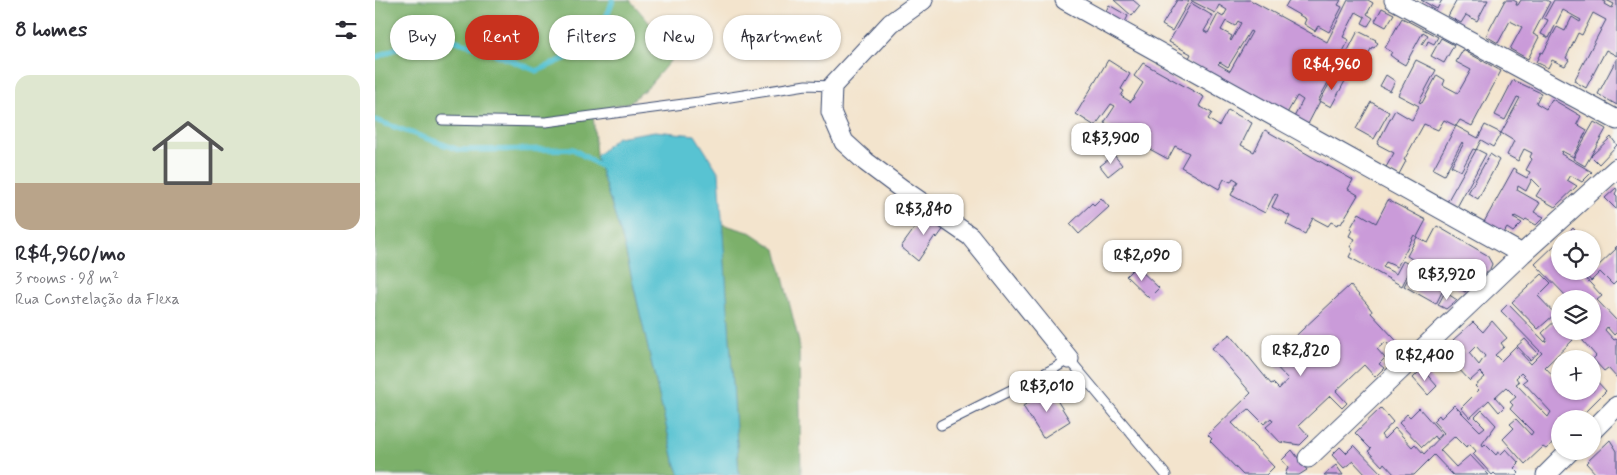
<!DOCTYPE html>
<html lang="en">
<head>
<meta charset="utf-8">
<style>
	:root { --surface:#fff; --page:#f7f7f7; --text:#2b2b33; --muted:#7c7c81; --accent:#c8321e }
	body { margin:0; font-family:Mynerve,sans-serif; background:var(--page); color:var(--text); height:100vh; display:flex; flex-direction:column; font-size:19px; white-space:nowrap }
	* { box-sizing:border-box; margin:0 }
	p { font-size:16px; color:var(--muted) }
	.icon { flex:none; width:28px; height:28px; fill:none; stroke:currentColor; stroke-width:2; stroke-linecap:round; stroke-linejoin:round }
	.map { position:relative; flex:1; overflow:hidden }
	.panel { display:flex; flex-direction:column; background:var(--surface); width:375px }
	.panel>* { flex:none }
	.guide { position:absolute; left:15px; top:15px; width:475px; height:45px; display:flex; gap:10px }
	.tools { position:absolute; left:1176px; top:230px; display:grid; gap:10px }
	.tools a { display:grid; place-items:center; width:50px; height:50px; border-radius:50%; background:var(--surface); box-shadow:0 1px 4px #0004; font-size:25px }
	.price { position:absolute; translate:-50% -42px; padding:0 11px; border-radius:10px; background:#fff; color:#222; font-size:16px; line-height:32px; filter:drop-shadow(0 1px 2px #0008) }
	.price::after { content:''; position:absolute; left:50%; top:30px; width:15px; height:11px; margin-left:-8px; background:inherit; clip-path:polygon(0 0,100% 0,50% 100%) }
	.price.on { background:var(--accent); color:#fff }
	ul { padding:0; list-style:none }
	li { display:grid; align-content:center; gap:10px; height:265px; padding:0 15px }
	li span { display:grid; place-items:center; height:155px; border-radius:15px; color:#555 }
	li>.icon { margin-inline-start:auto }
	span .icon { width:90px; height:90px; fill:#fffc; stroke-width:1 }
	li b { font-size:21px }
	h2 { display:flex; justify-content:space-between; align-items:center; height:60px; padding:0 15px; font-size:21px }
	.pill { padding:0 18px; border-radius:22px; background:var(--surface); box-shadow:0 1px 4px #0004; font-size:18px; line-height:45px }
	.pill.on { background:var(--accent); color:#fff }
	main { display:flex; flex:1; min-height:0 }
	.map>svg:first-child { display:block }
	.forest { fill:#7cb06b; stroke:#4c7064 }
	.water { fill:#58c3d2; stroke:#3a7998 }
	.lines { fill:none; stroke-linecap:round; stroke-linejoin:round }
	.stream { stroke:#58c3d2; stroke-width:5.5 }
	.building { fill:#ca9bd9; fill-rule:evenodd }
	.service-casing { stroke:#3b4a6f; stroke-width:11 }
	.minor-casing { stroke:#3b4a6f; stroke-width:21 }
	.service { stroke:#fff; stroke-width:9 }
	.minor { stroke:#fff; stroke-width:19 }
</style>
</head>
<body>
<main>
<section class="panel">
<h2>8 homes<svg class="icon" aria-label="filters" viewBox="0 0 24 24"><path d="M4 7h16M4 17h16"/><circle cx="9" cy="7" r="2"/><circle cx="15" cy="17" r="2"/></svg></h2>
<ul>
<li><span style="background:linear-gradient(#dfe7d0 70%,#b9a48a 0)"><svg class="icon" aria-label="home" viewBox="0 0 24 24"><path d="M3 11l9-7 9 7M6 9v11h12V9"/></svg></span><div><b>R$4,960/mo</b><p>3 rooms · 98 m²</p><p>Rua Constelação da Flexa</p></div></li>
</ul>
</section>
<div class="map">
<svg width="1242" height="475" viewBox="0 0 1242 475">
	<rect width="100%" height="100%" fill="#f6f6f2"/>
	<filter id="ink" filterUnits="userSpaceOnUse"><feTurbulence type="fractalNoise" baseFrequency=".02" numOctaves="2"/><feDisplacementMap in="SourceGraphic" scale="10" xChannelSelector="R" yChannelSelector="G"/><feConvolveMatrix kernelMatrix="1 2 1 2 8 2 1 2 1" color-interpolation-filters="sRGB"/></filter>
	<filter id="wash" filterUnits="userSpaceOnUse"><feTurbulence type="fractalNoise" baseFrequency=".0096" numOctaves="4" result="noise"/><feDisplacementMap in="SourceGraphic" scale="20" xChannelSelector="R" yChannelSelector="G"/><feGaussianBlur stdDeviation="1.12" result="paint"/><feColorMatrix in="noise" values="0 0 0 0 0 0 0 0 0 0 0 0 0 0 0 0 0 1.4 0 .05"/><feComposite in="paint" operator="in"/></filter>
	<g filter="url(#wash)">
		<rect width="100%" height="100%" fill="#f3e4cd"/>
		<path class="forest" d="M0 0H255L301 54 272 88 255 102 218 112 221 156 249 244 299 460 305 475H0Z
			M347 224 377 233 401 249 424 342 426 475H364Z"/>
		<path class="water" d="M280 131 320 135 344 173 364 475H305L299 460 249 244 221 156 242 137Z"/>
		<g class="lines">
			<path class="stream" d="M0 58 54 33 105 48 162 71 220 45 238 0
				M0 120 84 150 198 149 230 169"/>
		</g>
		<g id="blocks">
			<path class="building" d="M739 0H758L765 6 757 16Z
				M802 0 814 1 797 31 787 25Z
				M815 0H875L952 42 973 0H993L998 3 992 14 998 18 993 26 987 23 990 17 981 12 968 37 974 40 962 63 956 60 952 67 945 63 949 56 945 54 939 65 957 75 943 101H945L932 126 918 119 928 100 922 96 911 115 812 62 816 54 794 42 816 3 838 16 829 31 833 33 843 14 848 17 852 10 844 5 840 13ZM851 21 860 26 863 21 866 23 856 41 855 40 857 36 846 30ZM875 31 877 32 855 71 843 64 845 62 853 67Z
				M914 0H966L963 5 967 7 954 32 943 26 940 31 929 24 931 19 910 7Z
				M1046 0H1067L1062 9Z
				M1082 0H1113L1102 21 1091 15 1086 23 1073 16Z
				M1130 0H1138L1142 2 1141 5H1143L1146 0H1171L1175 2 1158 34 1164 37 1153 59 1135 49 1147 27 1135 21 1123 43 1111 36Z
				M1179 0H1226L1231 2 1230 4 1237 8 1239 4 1231 0H1242V56L1231 50 1211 88 1199 81 1231 20 1218 13 1207 35 1203 33 1191 58 1194 60 1190 66 1177 60 1173 68 1161 62 1166 52 1168 53 1182 27 1190 31 1197 17 1205 22 1206 20 1188 10 1174 38 1166 34 1173 20 1169 18Z
				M734 5 753 16 748 26 729 15Z
				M1007 8 1019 14 1011 27 1000 21Z
				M1027 18 1063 37 1059 44 1053 41 1051 46 1047 44 1053 35 1048 32 1030 65 1020 59 1015 55 1017 52 1010 48Z
				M983 31 1001 40 1000 41 1003 43 999 48 997 47 986 67 969 58Z
				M1066 38 1079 45 1069 63 1056 56Z
				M1088 50 1126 71 1097 126 1085 120 1081 126 1069 120 1063 130 1049 124 1029 160 1031 161 1023 176 1010 169 1019 153 1002 144 1020 110 1037 120 1044 106 1023 95 1041 60 1061 70 1044 102 1047 103 1062 75 1070 80 1068 85 1083 93 1096 70 1081 62Z
				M1242 58V105L1223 94Z
				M733 60 755 74 746 89 749 91 746 96 756 102 768 83 759 76 768 63 829 97 824 106 837 113 833 119 844 126 853 110 877 123 866 145 879 152 890 130 978 180 973 189 983 195 966 224 963 223 962 225 956 222 953 226 938 218 930 234 911 224 915 216 897 207 903 195 900 193 890 213 871 203 856 195 863 181 858 178 856 182 849 179 844 189 806 167 814 153 800 146 793 159 756 139 757 137 741 127 740 129 729 123 740 106 736 104 720 126 701 114Z
				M959 75 970 81 956 107 945 101Z
				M1011 75 1020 81 1015 91 1005 86Z
				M1138 80 1166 93 1161 103 1171 109 1177 99 1206 116 1202 124 1212 130 1198 157 1187 151 1186 154 1217 172 1207 182 1195 175 1192 180 1202 186 1180 207 1161 196 1166 188 1157 179 1151 191 1143 186 1142 190 1165 203 1159 212 1169 217 1161 225 1151 219 1149 221 1140 216 1138 218 1147 223 1138 232 1132 228 1129 233 1109 222 1139 168 1142 170 1141 172 1152 178 1155 172 1151 170 1157 159 1155 157 1157 153 1149 149 1143 161 1132 155 1139 141 1126 133 1145 98 1142 97 1130 120 1120 115Z
				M996 102 1014 112 999 139 981 129Z
				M1219 122 1231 129 1210 166 1198 159Z
				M1110 125 1126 133 1118 147 1106 140 1101 150V149L1111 154 1082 207 1072 202 1101 150 1098 149 1086 171 1076 166 1089 143 1087 142 1069 175 1058 169 1081 126 1103 138Z
				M1236 137 1242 145 1224 164 1216 156Z
				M1115 154 1124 160 1103 199 1093 193Z
				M739 155 747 165 733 176 725 166Z
				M1241 188 1242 190 1240 194 1242 196V210L1230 198Z
				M726 198 734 207 704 234 695 224 717 203 719 205Z
				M1013 200 1051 220 1042 237 1039 235 1022 267 1011 262 1008 267 1021 274 1028 261 1037 266 1027 286 974 257 978 249 975 247 980 239 974 236 977 230 975 229 984 213 1001 223Z
				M553 211 572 224 562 238 560 236 543 261 526 247 542 225 547 228 550 224 546 222Z
				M1062 226 1112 255 1117 264 1115 269 1090 292 1070 280 1067 288H1069L1061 304 1029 286 1042 262 1032 256 1042 237 1053 243Z
				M1198 228 1208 239H1187Z
				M1180 245 1185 251V271H1204L1227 296 1222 300 1242 321V332L1239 335 1232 327 1230 330 1239 340 1241 339 1242 340V378L1233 368 1229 371 1218 359 1221 356 1202 334 1204 331H1218V299H1194L1160 264Z
				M1242 246V281L1238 285 1225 272 1216 281 1207 271H1218V264L1221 268 1241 249 1240 248Z
				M761 266 784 288 774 298 751 276Z
				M1167 274 1176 283 1163 296 1180 314 1163 329 1137 302Z
				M975 285 992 304 997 311 996 313 1029 349 1023 355 1011 342 1002 349 1010 358 1004 364 1009 368 1000 377 989 365 961 391 972 403 967 408 955 396 924 425 934 436 925 445 905 442 891 427 898 421 896 418 889 424 874 409 857 423 899 467 891 475H868L835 441 837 439 833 435 876 393 837 348 855 334 896 384 898 383 904 389 913 379 895 360Z
				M1070 292 1082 300 1071 309 1063 305Z
				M1133 304 1170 342 1172 339 1167 333 1185 316V331H1197L1194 334 1198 340 1170 367 1185 383V391H1218V377L1231 391 1203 419H1185V436L1171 449 1168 447 1150 464 1128 439 1139 428 1135 424 1141 419 1156 435 1158 432 1135 409 1138 405 1135 402 1141 397 1131 387 1120 397 1129 407 1124 412 1114 400 1095 418 1086 408 1104 390 1100 386 1110 377 1105 372 1095 381 1067 351 1077 341 1089 353 1090 352 1078 340 1098 322 1108 332 1117 321 1132 338 1126 343 1129 347 1120 355 1126 361 1140 347 1156 364 1167 353 1126 311ZM1101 346 1110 356 1104 365 1094 353ZM1146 373 1152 379 1148 382 1176 412 1173 417 1141 384 1144 382 1141 378Z
				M1150 339 1163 353 1155 360 1142 346Z
				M1047 369 1062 386 1053 395 1038 378Z
				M675 389 695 421 668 438 648 406Z
				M1079 405 1105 431 1110 427 1100 417 1107 410 1121 425 1107 444 1108 446 1110 444 1121 455 1123 452 1126 454 1131 449 1144 463 1139 468 1144 473 1142 475H1121L1119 473 1117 475 1098 454 1101 451 1095 444 1091 447 1080 436 1065 450 1081 467 1095 455 1114 475H1078L1059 455 1039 475H1020L1009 463 1007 466 993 451 996 449 980 433 1006 408 1018 422 1006 435 1009 439 1020 428 1037 447 1040 444 1049 454 1069 433 1058 421 1064 415 1066 418Z
				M1044 408 1067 434 1061 439 1059 436 1047 447 1024 423 1032 414 1035 417Z
				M1235 440 1242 451V475H1222L1211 463Z
				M979 445 1008 475H991L978 461 969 468 957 455 965 447 971 453Z
				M917 450 932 470 924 475H910L913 467 907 460Z
				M961 465 968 475H949Z"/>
		</g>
	</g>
	<g filter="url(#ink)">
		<use href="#blocks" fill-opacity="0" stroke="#3b4a6f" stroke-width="1"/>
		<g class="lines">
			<defs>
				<path id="service" d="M67 120 171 122 324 102 431 85 457 86
					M566 425 680 368 694 359 791 475"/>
				<path id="minor" d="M548 0 516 23 457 86 456 112 469 142 491 162 527 189 595 236 694 359
					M690 0 1147 254
					M1019 0 1242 120
					M1218 430 1242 406
					M933 458 1147 254 1242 168
					M1171 475 1195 451"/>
			</defs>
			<use href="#service" class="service-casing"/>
			<use href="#minor" class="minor-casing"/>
			<use href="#service" class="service"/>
			<use href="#minor" class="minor"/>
		</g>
	</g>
</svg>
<div class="tools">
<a><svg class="icon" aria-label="locate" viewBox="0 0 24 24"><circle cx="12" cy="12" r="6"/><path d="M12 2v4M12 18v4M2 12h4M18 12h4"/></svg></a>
<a><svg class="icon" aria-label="layers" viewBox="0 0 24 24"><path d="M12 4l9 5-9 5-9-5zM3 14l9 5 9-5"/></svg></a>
<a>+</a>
<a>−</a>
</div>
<b class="price on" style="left:957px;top:91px">R$4,960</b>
<b class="price" style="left:736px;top:165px">R$3,900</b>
<b class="price" style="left:549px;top:236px">R$3,840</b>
<b class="price" style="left:767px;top:282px">R$2,090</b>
<b class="price" style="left:1072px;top:301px">R$3,920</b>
<b class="price" style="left:926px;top:377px">R$2,820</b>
<b class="price" style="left:1050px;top:382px">R$2,400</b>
<b class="price" style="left:672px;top:413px">R$3,010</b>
<div class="guide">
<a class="pill">Buy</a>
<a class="pill on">Rent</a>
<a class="pill">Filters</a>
<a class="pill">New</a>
<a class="pill">Apartment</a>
</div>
</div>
</main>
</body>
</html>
